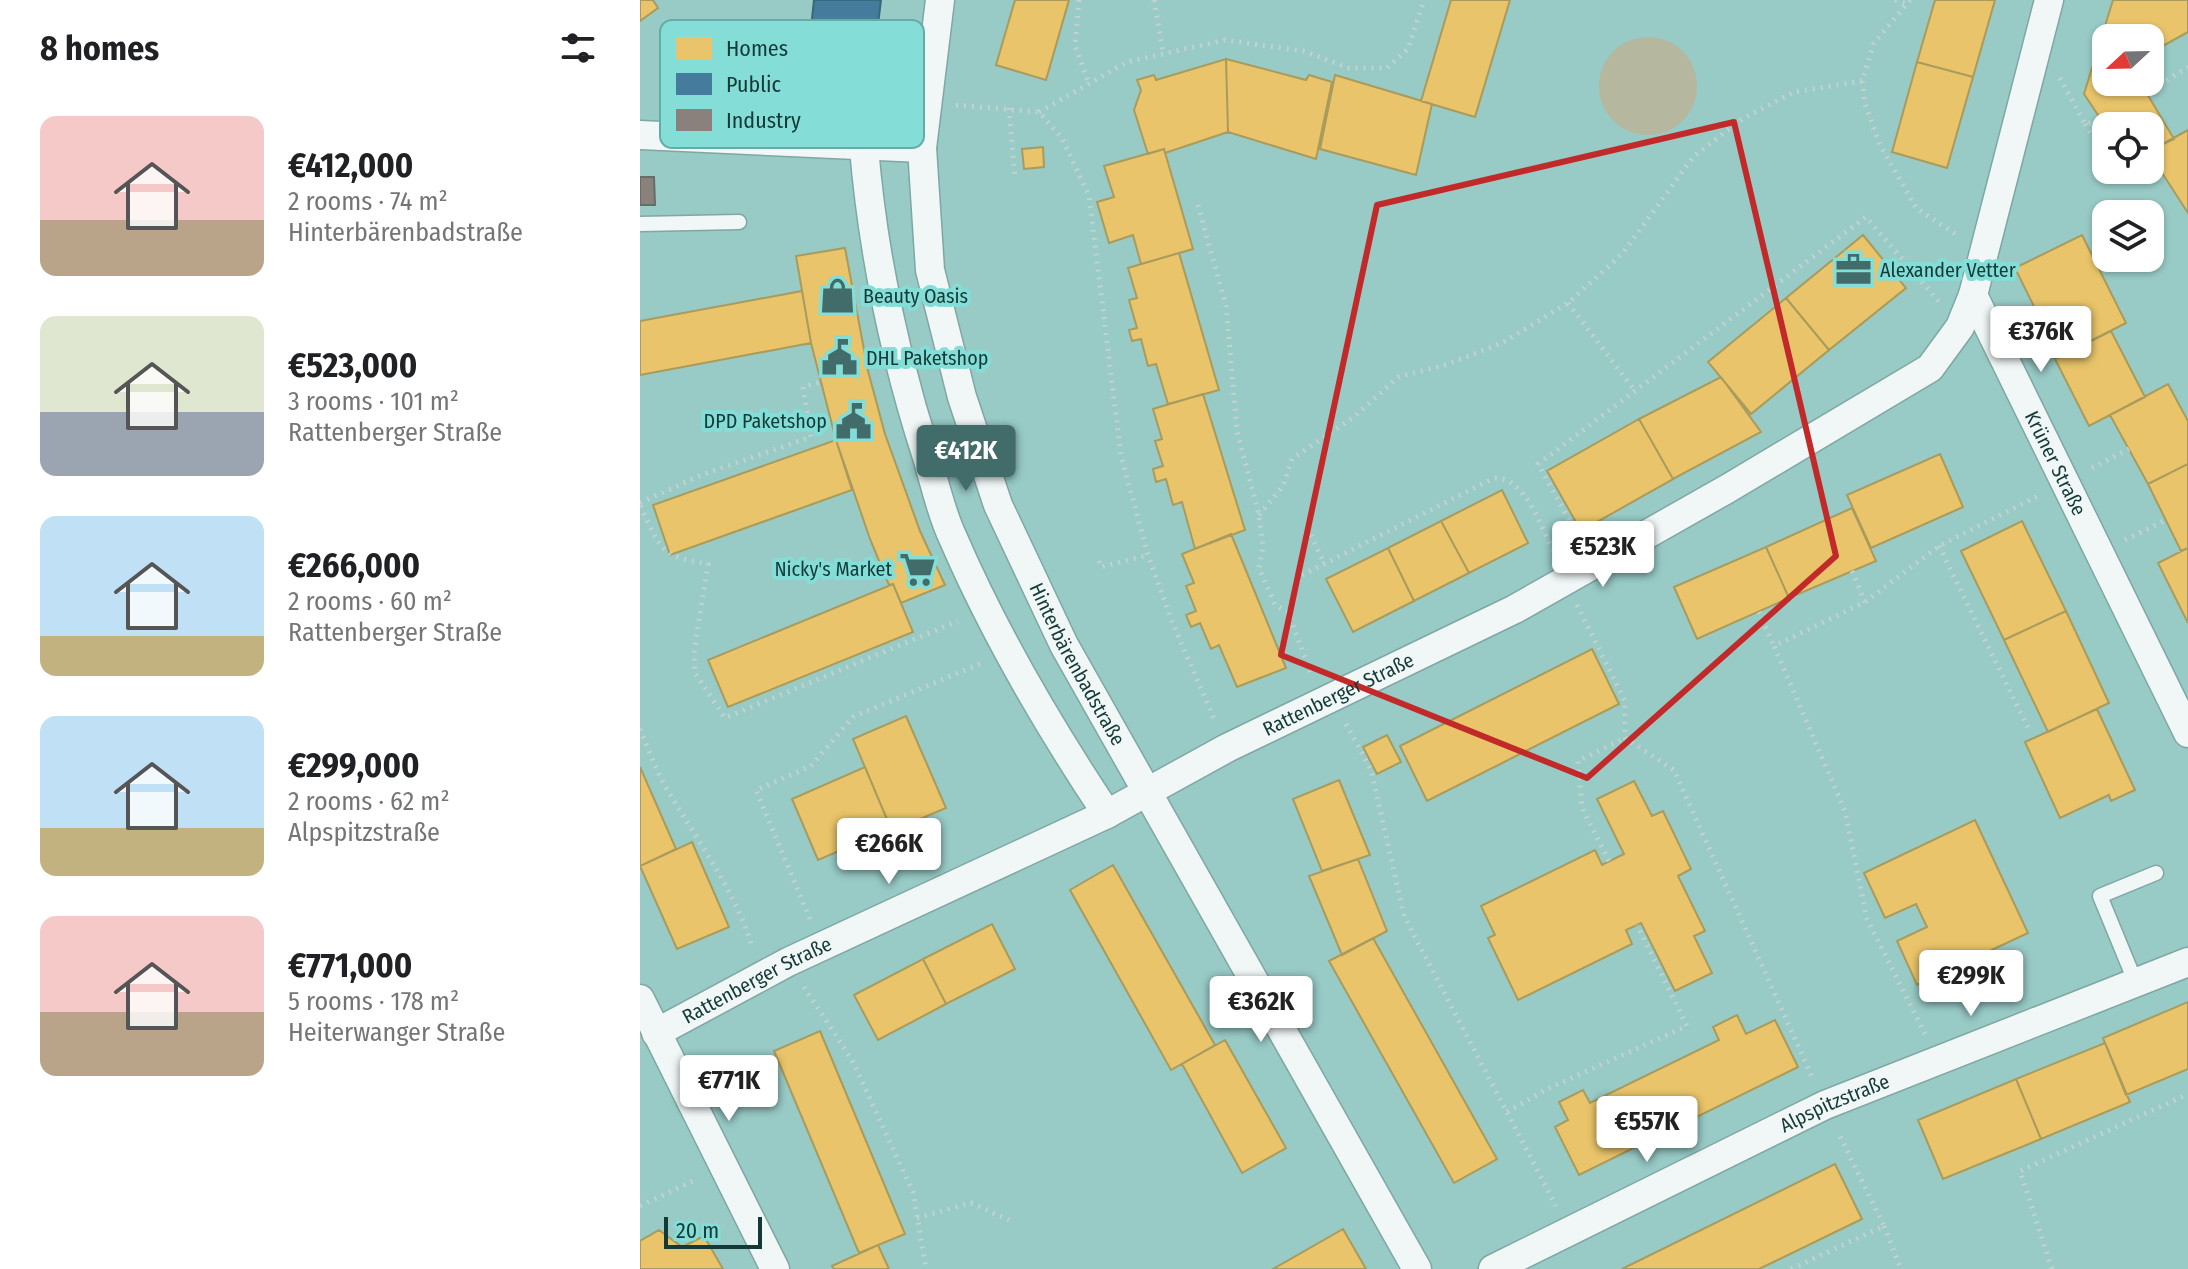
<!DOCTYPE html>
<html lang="en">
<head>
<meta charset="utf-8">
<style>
	:root { --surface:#fff; --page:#f6f6f6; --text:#202124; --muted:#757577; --accent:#426c69 }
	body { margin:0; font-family:"Fira Sans Condensed",sans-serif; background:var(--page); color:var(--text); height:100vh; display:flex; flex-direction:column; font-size:30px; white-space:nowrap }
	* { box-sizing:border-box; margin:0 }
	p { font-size:26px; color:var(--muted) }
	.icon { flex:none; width:44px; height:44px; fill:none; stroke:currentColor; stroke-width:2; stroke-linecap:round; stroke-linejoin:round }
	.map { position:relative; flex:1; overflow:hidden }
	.panel { display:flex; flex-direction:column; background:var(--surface); width:640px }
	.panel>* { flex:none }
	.needle { width:52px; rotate:248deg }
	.fabs { position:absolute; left:1452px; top:24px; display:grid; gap:16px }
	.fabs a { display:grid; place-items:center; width:72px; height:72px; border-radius:16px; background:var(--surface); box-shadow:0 2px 6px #0004; font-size:40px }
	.scale { position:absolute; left:24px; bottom:20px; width:98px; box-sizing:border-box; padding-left:8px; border:4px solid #133a37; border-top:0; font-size:22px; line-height:28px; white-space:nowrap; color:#133a37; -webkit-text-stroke:6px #84ded7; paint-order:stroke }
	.price { position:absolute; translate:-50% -68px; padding:0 18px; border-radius:8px; background:#fff; color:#222; font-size:26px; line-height:52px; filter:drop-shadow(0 2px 4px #0008) }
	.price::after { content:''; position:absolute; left:50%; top:48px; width:24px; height:18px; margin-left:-12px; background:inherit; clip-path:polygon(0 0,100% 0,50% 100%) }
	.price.active { background:var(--accent); color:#fff }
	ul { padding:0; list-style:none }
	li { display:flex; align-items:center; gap:24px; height:200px; padding:0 40px }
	li span { display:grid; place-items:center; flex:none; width:224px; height:160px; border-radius:16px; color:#555 }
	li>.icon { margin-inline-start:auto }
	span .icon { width:96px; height:96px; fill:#fffc; stroke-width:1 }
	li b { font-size:34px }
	h2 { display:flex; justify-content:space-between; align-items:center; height:96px; padding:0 40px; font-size:34px }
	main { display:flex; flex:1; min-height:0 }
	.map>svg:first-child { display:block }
	.green { fill:#b6b79f }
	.homes { fill:#e9c46a; stroke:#a99b5b; stroke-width:2 }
	.public { fill:#457b9d; stroke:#36687e; stroke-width:2 }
	.industry { fill:#8a817c; stroke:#666c67; stroke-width:2 }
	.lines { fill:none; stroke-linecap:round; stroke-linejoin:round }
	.service-casing { stroke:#7fa7a3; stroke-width:17 }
	.minor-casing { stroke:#7fa7a3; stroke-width:31 }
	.path { stroke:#c2d2d0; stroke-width:5; stroke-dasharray:2 6; stroke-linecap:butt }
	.service { stroke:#f0f7f6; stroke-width:14 }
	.minor { stroke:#f0f7f6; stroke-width:28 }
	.marked { fill:none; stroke:#c22a2a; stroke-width:6; stroke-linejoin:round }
	.labels { text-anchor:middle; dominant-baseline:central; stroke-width:8; stroke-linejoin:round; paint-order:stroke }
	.poi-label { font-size:20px; fill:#133a37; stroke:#84ded7; text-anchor:start }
	.street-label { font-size:20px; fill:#133a37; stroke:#84ded7 }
	.key { fill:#84ded7; stroke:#62ada7; stroke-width:2 }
	.key-label { font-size:22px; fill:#133a37 }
</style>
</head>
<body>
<main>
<section class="panel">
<h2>8 homes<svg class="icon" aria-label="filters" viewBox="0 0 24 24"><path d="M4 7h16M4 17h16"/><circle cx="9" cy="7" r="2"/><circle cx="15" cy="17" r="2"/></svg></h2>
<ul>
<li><span style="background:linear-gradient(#f6c9c9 65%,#b9a48a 0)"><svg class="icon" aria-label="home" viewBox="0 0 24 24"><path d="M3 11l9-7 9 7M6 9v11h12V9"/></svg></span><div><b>€412,000</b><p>2 rooms · 74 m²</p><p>Hinterbärenbadstraße</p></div></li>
<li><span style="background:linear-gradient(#dfe7d0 60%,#9aa5b1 0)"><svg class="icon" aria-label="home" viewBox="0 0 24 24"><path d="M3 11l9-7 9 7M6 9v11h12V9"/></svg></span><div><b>€523,000</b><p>3 rooms · 101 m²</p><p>Rattenberger Straße</p></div></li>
<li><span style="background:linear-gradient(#bfe0f5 75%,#c2b280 0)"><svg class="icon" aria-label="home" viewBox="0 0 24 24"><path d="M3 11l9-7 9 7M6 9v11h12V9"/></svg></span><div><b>€266,000</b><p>2 rooms · 60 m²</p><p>Rattenberger Straße</p></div></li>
<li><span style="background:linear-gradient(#bfe0f5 70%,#c2b280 0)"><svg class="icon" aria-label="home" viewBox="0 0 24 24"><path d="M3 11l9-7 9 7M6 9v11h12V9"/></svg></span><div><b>€299,000</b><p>2 rooms · 62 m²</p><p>Alpspitzstraße</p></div></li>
<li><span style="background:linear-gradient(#f6c9c9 60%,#b9a48a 0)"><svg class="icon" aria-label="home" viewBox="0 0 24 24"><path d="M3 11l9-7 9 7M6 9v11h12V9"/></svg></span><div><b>€771,000</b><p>5 rooms · 178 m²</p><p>Heiterwanger Straße</p></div></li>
</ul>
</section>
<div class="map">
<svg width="1548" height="1269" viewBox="0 0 1548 1269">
	<rect width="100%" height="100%" fill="#98cac6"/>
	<path class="green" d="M959 86a49 49 0 1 1 98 0a49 49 0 1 1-98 0Z"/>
	<path class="homes" d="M0 0H13L18 8 0 21Z
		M375 0H429L406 80 356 65Z
		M811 0H870L835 117 781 101Z
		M1295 0H1355L1333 77 1277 62Z
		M1473 0H1548V32L1510 53V38H1466V82H1500L1534 139 1519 146 1515 162 1510 165V126L1466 127 1444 94Z
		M586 59 588 132 525 153 524 149 508 154 494 110 501 90 497 80 514 75 516 80Z
		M586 59 666 80 669 75 692 82 676 159 588 132Z
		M1277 62 1333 77 1307 168 1252 152Z
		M695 75 792 104 776 175 680 149Z
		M1548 130V213L1515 162 1519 146Z
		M403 147 404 167 384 169 382 149Z
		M524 149 553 249 501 264 493 235 469 243 457 202 474 197 464 166Z
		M1223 235 1266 288 1189 350 1146 298Z
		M1442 235 1486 323 1419 357 1375 268Z
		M205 248 228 371 245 434 280 531 305 585 261 603 253 584 249 585 230 539 196 440 171 343 156 256Z
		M539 253 579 390 528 404 516 364 508 366 501 339 492 341 489 330 497 328 489 300 497 298 488 268Z
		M162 291 171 343 0 375V321Z
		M1146 298 1189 350 1111 414 1068 362Z
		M1471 331 1505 397 1449 426 1415 359Z
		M1081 377 1121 432 1033 479 999 419Z
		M1528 384 1548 421V464L1508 484 1470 415Z
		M563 394 605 530 555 549 542 502 533 505 526 479 516 482 513 469 523 466 515 441 522 439 513 409Z
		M999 419 1033 479 941 531 907 471Z
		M196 440 212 490 30 555 13 505Z
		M1300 454 1323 507 1231 548 1207 495Z
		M1548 464V548L1541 551 1508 484Z
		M862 490 888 543 829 573 801 521Z
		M1212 508 1236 561 1149 598 1126 547Z
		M801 521 829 573 774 601 748 548Z
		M1382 521 1426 611 1364 640 1321 551Z
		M591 534 646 668 597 687 579 645 571 649 560 623 551 627 546 615 556 611 546 586 554 583 542 554Z
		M1126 547 1149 598 1057 639 1034 587Z
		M748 548 774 601 713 632 686 579Z
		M1548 548V623L1518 563Z
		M253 584 273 632 88 707 68 660Z
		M1426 611 1469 703 1408 732 1364 640Z
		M952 649 979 704 787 801 760 746Z
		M1457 709 1495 790 1471 801 1469 795 1420 818 1385 742Z
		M266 716 306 808 252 831 213 739Z
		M747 735 761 762 737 774 723 747Z
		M0 767 36 849 0 866Z
		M225 767 251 829 178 860 152 799Z
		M699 780 730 855 682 871 653 799Z
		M994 781 1012 816 1023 811 1051 869 1038 876 1065 931 1054 936 1072 973 1035 991 1001 923 986 930 992 944 878 1000 848 938 855 935 841 906 955 850 962 865 984 854 957 799Z
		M1335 820 1388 933 1277 985 1257 941 1287 927 1276 904 1245 918 1224 873Z
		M52 842 89 927 37 949 0 866Z
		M718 859 747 931 702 955 669 876Z
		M473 865 575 1045 531 1070 430 890Z
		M352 924 375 969 306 1004 283 959Z
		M733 938 857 1159 814 1183 689 961Z
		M283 959 306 1004 238 1040 214 995Z
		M1548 1002V1069L1486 1095 1463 1038Z
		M1097 1015 1106 1034 1135 1020 1158 1067 939 1175 915 1127 928 1120 919 1102 943 1090 950 1103 1079 1040 1073 1027Z
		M180 1031 265 1234 219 1253 134 1051Z
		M585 1040 646 1148 602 1173 542 1064Z
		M1465 1043 1490 1102 1401 1139 1376 1079Z
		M1376 1079 1401 1139 1303 1179 1278 1120Z
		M1195 1164 1222 1219 1119 1269H982Z
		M703 1229 726 1269H633Z
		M19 1230 42 1247 64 1236 83 1269H0V1241Z
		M238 1245 249 1269H194L192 1266Z"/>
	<path class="public" d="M174 0H241L231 82 166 75Z"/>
	<path class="industry" d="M0 177H14L15 205H0Z"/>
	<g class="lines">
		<defs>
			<path id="service" d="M0 224 99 222
				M1495 981 1460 896 1516 873"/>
			<g id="minor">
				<path id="s1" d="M300 0 282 148 290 270 322 397 358 505 424 645 777 1269"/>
				<path id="s2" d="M1409 0 1333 295 1548 733"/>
				<path d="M0 135 282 148"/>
				<path d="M224 148C233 254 254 355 287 457 295 484 301 513 313 538 354 633 409 727 467 814"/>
				<path d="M0 999 135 1269"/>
				<path id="s3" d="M16 1033 148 962 467 814 587 748 875 609 1087 489 1290 368 1320 327 1333 295"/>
				<path id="s4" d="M853 1269 1185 1105 1548 962"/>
			</g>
		</defs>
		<use href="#service" class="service-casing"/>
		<use href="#minor" class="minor-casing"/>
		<path class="path" d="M439 0 435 46 448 81
			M514 0 523 52
			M1255 0 1267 4
			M1270 0 1234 43 1222 81 1225 104 1239 143 1276 208 1320 237
			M1420 78 1445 124 1460 120
			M1506 93 1548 67
			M316 105 399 112 422 138 449 196 481 456 508 555 533 624 575 721
			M369 108 375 178
			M399 112 487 62 585 40 663 51 709 68H747L768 49 784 0
			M1445 124 1466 156
			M558 205 586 306 597 431 619 515 623 546 619 568 635 605 648 612 672 677
			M928 303 995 391
			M1452 468 1489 449
			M0 503 61 475 171 437 163 387 181 382
			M0 506C22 549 18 556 68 564L54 653 55 673 85 718 318 621
			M619 515 643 486 652 459 715 416 758 377 805 365 862 343 928 303 983 253 1053 157 1102 119 1154 92 1222 81
			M671 535 684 563
			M1485 540 1526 520
			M941 541 898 464 1226 217 1299 302
			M1299 546 1388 728
			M459 561 461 567 508 555
			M1212 571 1225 602
			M937 605 985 701V738L1034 770 1173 1079
			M648 612 660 576 854 478C885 476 901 528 914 552
			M1119 612 1134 646
			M706 724 731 770 764 916 916 1206
			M0 729C8 748 15 768 25 786 57 841 94 887 113 949
			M969 861 942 808 938 761 985 738
			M170 919 116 790 171 766 213 717 344 662
			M164 987 212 1060 273 1192 286 1269
			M1285 1034 1227 919 1205 811 1134 646 1225 602 1299 546 1400 495
			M867 1112 905 1090 1047 1026 997 925
			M0 1206 57 1179
			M277 1218 331 1203 369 1220
			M1244 1226 1261 1269
			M1151 1269 1244 1226 1198 1132
			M1412 1269 1380 1171 1548 1094"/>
		<use href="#service" class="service"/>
		<use href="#minor" class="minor"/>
	</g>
	<path class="marked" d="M1094 122 1196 556 947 778 641 655 737 205Z"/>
	<defs>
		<symbol id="office-bare" viewBox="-9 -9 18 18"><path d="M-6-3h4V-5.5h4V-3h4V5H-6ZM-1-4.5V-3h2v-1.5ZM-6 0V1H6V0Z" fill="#426c69" stroke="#84ded7" stroke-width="2.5" paint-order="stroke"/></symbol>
		<symbol id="shop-bare" viewBox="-9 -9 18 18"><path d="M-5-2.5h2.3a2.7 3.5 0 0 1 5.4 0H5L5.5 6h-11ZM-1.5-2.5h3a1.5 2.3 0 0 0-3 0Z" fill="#426c69" stroke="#84ded7" stroke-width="2.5" paint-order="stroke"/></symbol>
		<symbol id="civic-bare" viewBox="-9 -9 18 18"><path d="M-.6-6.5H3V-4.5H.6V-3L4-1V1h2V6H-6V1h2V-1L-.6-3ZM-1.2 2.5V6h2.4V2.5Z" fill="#426c69" stroke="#84ded7" stroke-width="2.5" paint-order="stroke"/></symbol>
		<symbol id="supermarket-bare" viewBox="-9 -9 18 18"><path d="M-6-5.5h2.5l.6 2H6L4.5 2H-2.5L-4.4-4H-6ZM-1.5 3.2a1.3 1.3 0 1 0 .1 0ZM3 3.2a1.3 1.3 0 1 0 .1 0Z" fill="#426c69" stroke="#84ded7" stroke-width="2.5" paint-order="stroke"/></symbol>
	</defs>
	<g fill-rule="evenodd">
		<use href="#office-bare" x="1188" y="244" width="51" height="51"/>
		<use href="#shop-bare" x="172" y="270" width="51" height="51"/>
		<use href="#civic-bare" x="174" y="332" width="51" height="51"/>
		<use href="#civic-bare" x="188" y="396" width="51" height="51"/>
		<use href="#supermarket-bare" x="252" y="544" width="51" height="51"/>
	</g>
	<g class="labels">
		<g class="poi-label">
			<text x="1240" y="270">Alexander Vetter</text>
			<text x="223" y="296">Beauty Oasis</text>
			<text x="226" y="358">DHL Paketshop</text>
			<text x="187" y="421" text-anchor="end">DPD Paketshop</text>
			<text x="252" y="569" text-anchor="end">Nicky's Market</text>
		</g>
		<g class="street-label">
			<text stroke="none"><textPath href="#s2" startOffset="492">Krüner Straße</textPath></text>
			<text stroke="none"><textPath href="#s1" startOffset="694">Hinterbärenbadstraße</textPath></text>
			<text stroke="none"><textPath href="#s3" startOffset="762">Rattenberger Straße</textPath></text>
			<text stroke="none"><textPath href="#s3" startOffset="114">Rattenberger Straße</textPath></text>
			<text stroke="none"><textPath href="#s4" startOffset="380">Alpspitzstraße</textPath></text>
		</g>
	</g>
	<rect x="20" y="20" width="264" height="128" rx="12" class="key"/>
	<rect x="36" y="37" width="36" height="22" fill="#e9c46a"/>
	<rect x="36" y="73" width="36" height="22" fill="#457b9d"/>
	<rect x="36" y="109" width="36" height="22" fill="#8a817c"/>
	<g class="key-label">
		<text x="86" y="56">Homes</text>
		<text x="86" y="92">Public</text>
		<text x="86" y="128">Industry</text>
	</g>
</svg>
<div class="fabs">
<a><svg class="needle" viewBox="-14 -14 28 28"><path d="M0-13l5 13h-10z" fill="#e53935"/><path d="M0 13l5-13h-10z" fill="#757577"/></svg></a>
<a><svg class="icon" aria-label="locate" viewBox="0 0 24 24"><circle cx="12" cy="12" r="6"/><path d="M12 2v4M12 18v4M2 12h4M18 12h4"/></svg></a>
<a><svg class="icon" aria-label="layers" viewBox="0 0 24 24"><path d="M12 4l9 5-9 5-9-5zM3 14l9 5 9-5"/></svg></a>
</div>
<div class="scale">20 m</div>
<b class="price" style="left:1401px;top:374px">€376K</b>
<b class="price active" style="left:326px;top:493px">€412K</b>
<b class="price" style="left:963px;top:589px">€523K</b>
<b class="price" style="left:249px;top:886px">€266K</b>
<b class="price" style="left:1331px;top:1018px">€299K</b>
<b class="price" style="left:621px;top:1044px">€362K</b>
<b class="price" style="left:89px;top:1123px">€771K</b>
<b class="price" style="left:1007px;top:1164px">€557K</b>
</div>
</main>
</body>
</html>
